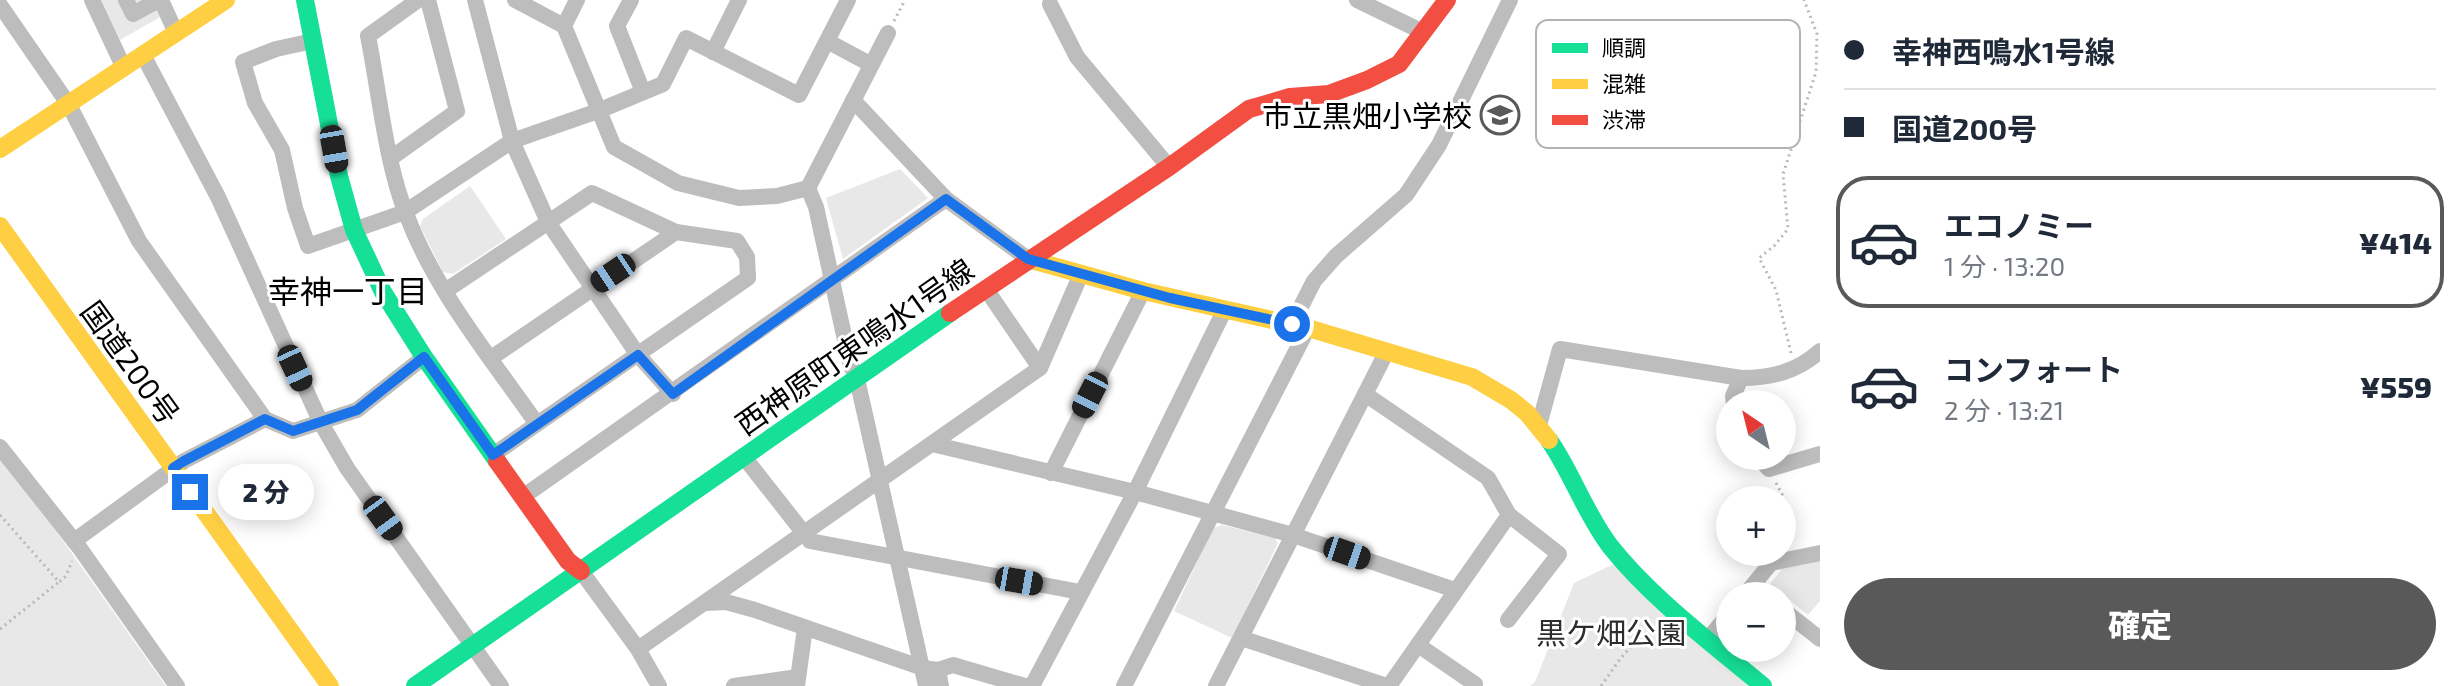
<!DOCTYPE html>
<html lang="ja">
<meta charset="utf-8">
<style>
:root{--surface:#fff;--page:#f2f2f3;--text:#1f2937;--muted:#747a83;--line:#e0e1e3;--accent:#595959}
body{margin:0;font-family:"Exo 2","Noto Sans JP",sans-serif;background:var(--page);color:var(--text);height:100vh;display:flex;flex-direction:column;font-size:30px;white-space:nowrap}
*{box-sizing:border-box;margin:0}
p{font-size:26px;color:var(--muted)}
.icon{flex:none;width:44px;height:44px;fill:none;stroke:currentColor;stroke-width:2;stroke-linecap:round;stroke-linejoin:round}
.map{position:relative;flex:1;overflow:hidden}
.panel{display:flex;flex-direction:column;background:var(--surface);width:640px}
.panel>*{flex:none}
.banner{display:grid;align-content:center;height:176px;padding:0 24px;background:var(--surface)}
.needle{width:52px;rotate:325deg}
.buttons{position:absolute;left:1716px;top:390px;display:grid;gap:16px}
.buttons a{display:grid;place-items:center;width:80px;height:80px;border-radius:50%;background:var(--surface);box-shadow:0 4px 20px #0003;font-size:40px}
.end{position:absolute;width:36px;height:36px;margin:-18px;border:10px solid #1a73e8;background:#fff;box-shadow:0 0 0 4px #fff}
.from{border-radius:50%}
.bubble{position:absolute;height:56px;border-radius:28px;background:var(--surface);box-shadow:0 4px 20px #0003;font-size:26px;font-weight:800;line-height:56px;text-align:center}
.car{position:absolute;width:24px;height:48px;margin:-24px -12px;border-radius:10px;box-shadow:0 0 6px 2px #0007;background:linear-gradient(#222 24%,#8ab4d8 0 40%,#222 0 76%,#8ab4d8 0 86%,#222 0)}
.banner b{display:flex;align-items:center;gap:28px;height:76px;font-size:30px}
.banner b+b{border-top:2px solid var(--line)}
.banner i{width:20px;height:20px;background:var(--text)}
ul{padding:0;list-style:none}
li{display:flex;align-items:center;gap:24px;height:132px;margin:0 16px 12px;padding:0 8px;border:4px solid transparent;border-radius:32px}
li div{flex:1}
li b{display:block;font-size:30px}
li em{font-style:normal;font-weight:800}
li.current{border-color:var(--accent)}
li>.icon{width:72px;height:72px;stroke-width:1.5}
.cta{display:flex;gap:16px;margin-top:auto;padding:16px 24px}
.cta a{flex:1;height:92px;border-radius:48px;background:var(--accent);color:#fff;font-size:32px;font-weight:800;line-height:92px;text-align:center}
main{display:flex;flex:1;min-height:0}
.map>svg:first-child{display:block}
.green{fill:#e8e8e8}
.lines{fill:none;stroke-linecap:round;stroke-linejoin:round}
.path{stroke:#b8b8b8;stroke-width:3;stroke-dasharray:2 4;stroke-linecap:butt}
.street{stroke:#bdbdbd;stroke-width:16}
.fast{stroke:#16e098;stroke-width:18}
.slow{stroke:#ffcf43;stroke-width:18}
.jam{stroke:#f24e42;stroke-width:18}
.route{stroke:#1a73e8;stroke-width:10}
.labels{text-anchor:middle;dominant-baseline:central;stroke-width:6;stroke-linejoin:round;paint-order:stroke}
.poi-label{font-size:30px;fill:#000;stroke:#fff;text-anchor:end}
.street-label{font-size:30px;fill:#000;stroke:#fff}
.park-label{font-size:30px;fill:#2d2d2d;stroke:#fff}
.neighbourhood-label{font-size:32px;fill:#000;stroke:#fff}
.key{fill:#fff;stroke:#b2b2b2;stroke-width:2}
.key-label{font-size:22px;fill:#000}
</style>
<main>
<div class="map">
<svg width="1820" height="686" viewBox="0 0 1820 686">
<rect width="100%" height="100%" fill="#fff"/>
<g class="green">
<polygon points="100,0 151,0 160,17 120,40"/>
<polygon points="900,169 928,198 843,259 826,198"/>
<polygon points="470,186 506,239 453,274 443,272 420,226 423,219"/>
<polygon points="0,459 56,531 166,686 0,686"/>
<polygon points="1222,525 1275,538 1278,543 1232,638 1174,611 1213,528"/>
<polygon points="1820,561 1820,601 1808,615 1770,584 1782,569"/>
<polygon points="1616,563 1748,686 1530,686 1535,682 1574,583"/>
</g>
<g class="lines">
<g class="path">
<polyline points="894,21 905,0"/>
<polyline points="1791,353 1776,290 1759,258 1774,246 1788,229 1783,174 1816,72 1817,34 1804,0"/>
<polyline points="1776,483 1782,494 1781,500"/>
<polyline points="0,515 59,582 66,576 72,561"/>
<polyline points="0,629 59,582"/>
<path d="M1601,686C1620,660 1634,632 1668,629"/>
</g>
<g class="street">
<polyline points="92,0 124,68"/>
<polyline points="126,0 133,14 159,0"/>
<polyline points="161,0 176,33"/>
<path d="M418,0L368,36C379,91 386,165 407,216C436,292 491,358 537,424L493,455"/>
<polyline points="475,0 512,141 548,222 638,355 673,394"/>
<polyline points="515,0 564,26 614,147 678,183 739,198 777,196 808,188 888,33"/>
<polyline points="631,0 617,26 643,92"/>
<polyline points="1357,0 1423,32"/>
<polyline points="1050,4 1077,57 1169,167"/>
<polyline points="0,5 69,105 139,241 265,419 293,431 357,410 424,357"/>
<polyline points="564,26 577,0"/>
<polyline points="313,41 276,49 243,62 255,103 282,150 295,208 308,246 405,212 512,141 598,111 663,84 686,38 799,95 848,0"/>
<polyline points="827,41 870,64"/>
<polyline points="713,52 739,0"/>
<polyline points="143,55 218,197 321,423 347,468 501,686"/>
<polyline points="853,100 946,199 1028,259"/>
<polyline points="391,158 457,111 428,0"/>
<polyline points="808,188 816,207 850,363 857,379 926,686"/>
<polyline points="986,289 1040,368"/>
<polyline points="445,291 592,193 676,232"/>
<polyline points="1292,324 1314,281 1336,256 1406,195 1439,145 1510,0"/>
<polyline points="491,358 676,232 737,241 747,257 748,278 537,424"/>
<polyline points="1365,394 1488,478 1509,515 1389,686"/>
<polyline points="1734,404 1733,396 1741,378"/>
<path d="M1539,425L1560,349L1741,378C1771,378 1797,372 1820,351"/>
<polyline points="932,444 1135,492 1293,535 1455,590"/>
<polyline points="0,447 79,547 177,686"/>
<polyline points="1757,456 1769,469 1820,454"/>
<polyline points="744,457 810,541 1080,592"/>
<polyline points="1051,473 1143,291"/>
<polyline points="524,496 946,199"/>
<polyline points="74,541 184,461 265,419"/>
<polyline points="581,571 638,649 659,686"/>
<polyline points="1753,586 1766,596"/>
<polyline points="1744,596 1771,563 1820,553"/>
<polyline points="705,603 726,602 755,610 923,668 938,670 953,665 1025,686"/>
<polyline points="1782,609 1820,639"/>
<polyline points="1508,620 1559,554 1509,515"/>
<polyline points="1241,638 1387,686"/>
<polyline points="1708,639 1730,613"/>
<polyline points="1418,645 1475,684 1473,686"/>
<polyline points="638,649 1040,368 1081,274"/>
<polyline points="938,670 941,686"/>
<polyline points="734,686 798,677"/>
<polyline points="797,686 805,628"/>
<polyline points="1032,686 1135,492 1224,311"/>
<polyline points="1124,686 1308,328"/>
<polyline points="1216,686 1386,353"/>
</g>
<g class="fast">
<polyline points="305,0 339,176 354,230 383,292 424,357 497,461"/>
<path d="M1549,440C1572,473 1585,513 1610,546C1651,598 1712,643 1763,686"/>
<polyline points="415,686 950,313"/>
</g>
<g class="slow">
<polyline points="0,149 226,0"/>
<polyline points="0,226 330,686"/>
<polyline points="1028,259 1143,291 1308,328 1472,377 1511,400 1527,413 1549,440"/>
</g>
<g class="jam">
<polyline points="950,313 1169,167 1249,109 1290,97 1329,94 1367,80 1399,64 1447,0"/>
<polyline points="497,461 568,561 581,571"/>
</g>
</g>
<g class="lines">
<polyline class="route" points="190,492 173,468 184,461 265,419 293,431 357,410 424,357 493,455 638,355 673,394 946,199 1028,259 1170,298 1292,324"/>
</g>
<defs>
<symbol id="school-ring" viewBox="-11 -11 22 22"><circle r="9.5" fill="#fff" stroke="#595959" stroke-width="1.5"/><path d="M0-5L7-2L0 1L-7-2ZM-4 1L0 2.5L4 1V4Q0 6-4 4Z" fill="#595959"/></symbol>
</defs>
<g fill-rule="evenodd">
<use href="#school-ring" x="1478" y="93" width="44" height="44"/>
</g>
<g class="labels">
<g class="poi-label">
<text x="1472" y="115">市立黒畑小学校</text>
</g>
<g class="street-label">
<text transform="translate(854 346) rotate(-35)">西神原町東鳴水1号線</text>
<text transform="translate(131 362) rotate(54)">国道200号</text>
</g>
<g class="park-label">
<text x="1611" y="632">黒ケ畑公園</text>
</g>
<g class="neighbourhood-label">
<text x="348" y="290">幸神一丁目</text>
</g>
</g>
<rect x="1536" y="20" width="264" height="128" rx="12" class="key"/>
<rect x="1552" y="43" width="36" height="10" fill="#16e098"/>
<rect x="1552" y="79" width="36" height="10" fill="#ffcf43"/>
<rect x="1552" y="115" width="36" height="10" fill="#f24e42"/>
<g class="key-label">
<text x="1602" y="56">順調</text>
<text x="1602" y="92">混雑</text>
<text x="1602" y="128">渋滞</text>
</g>
</svg>
<div class="buttons">
<a><svg class="needle" viewBox="-14 -14 28 28"><path d="M0-13l5 13h-10z" fill="#e53935"/><path d="M0 13l5-13h-10z" fill="#747a83"/></svg></a>
<a>+</a>
<a>−</a>
</div>
<i class="end from" style="left:1292px;top:324px"></i>
<i class="end" style="left:190px;top:492px"></i>
<div class="bubble" style="left:218px;top:464px;width:96px">2 分</div>
<i class="car" style="left:334px;top:149px;rotate:170deg"></i>
<i class="car" style="left:613px;top:273px;rotate:236deg"></i>
<i class="car" style="left:295px;top:368px;rotate:155deg"></i>
<i class="car" style="left:1090px;top:395px;rotate:207deg"></i>
<i class="car" style="left:383px;top:518px;rotate:144deg"></i>
<i class="car" style="left:1347px;top:553px;rotate:109deg"></i>
<i class="car" style="left:1019px;top:581px;rotate:100deg"></i>
</div>
<section class="panel">
<div class="banner">
<b><i class="from"></i>幸神西鳴水1号線</b>
<b><i></i>国道200号</b>
</div>
<ul>
<li class="current"><svg class="icon" aria-label="car" viewBox="0 0 24 24"><path d="M5 17H2v-5l4-1 3-4h7l3 4 3 1v5h-3M9 17h6M6 11h13"/><circle cx="7" cy="17" r="2"/><circle cx="17" cy="17" r="2"/></svg><div><b>エコノミー</b><p>1 分 · 13:20</p></div><em>¥414</em></li>
<li><svg class="icon" aria-label="car" viewBox="0 0 24 24"><path d="M5 17H2v-5l4-1 3-4h7l3 4 3 1v5h-3M9 17h6M6 11h13"/><circle cx="7" cy="17" r="2"/><circle cx="17" cy="17" r="2"/></svg><div><b>コンフォート</b><p>2 分 · 13:21</p></div><em>¥559</em></li>
</ul>
<div class="cta"><a>確定</a></div>
</section>
</main>
